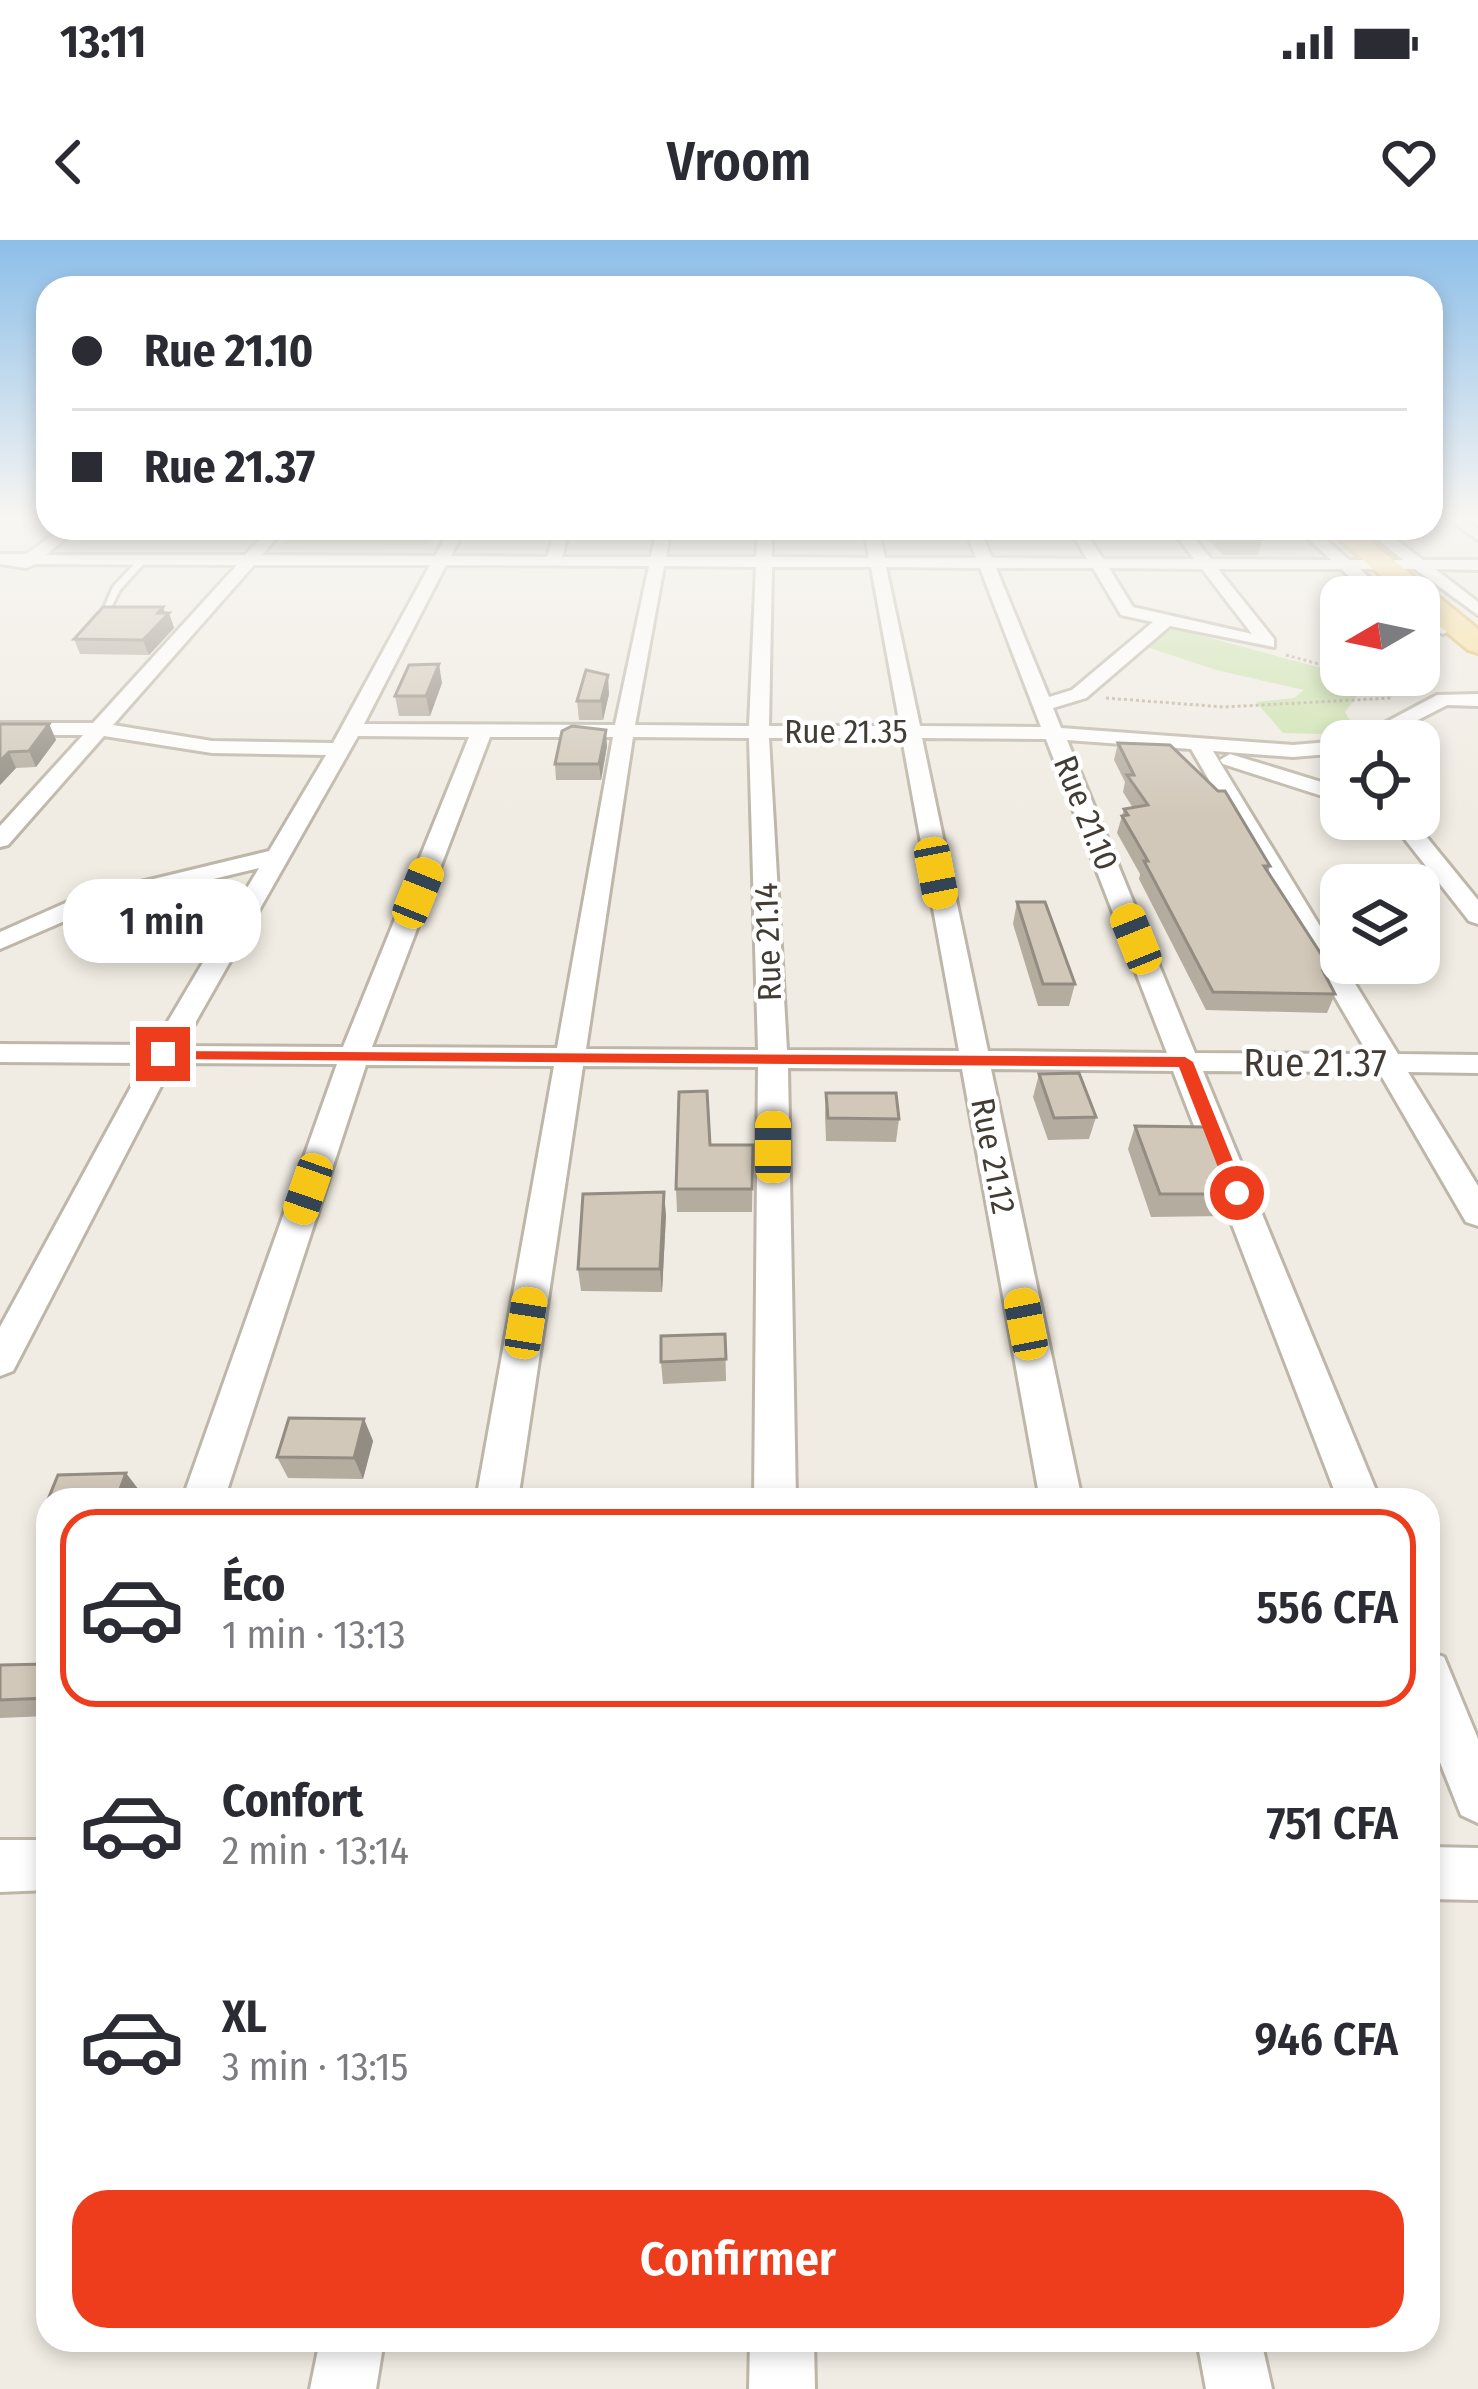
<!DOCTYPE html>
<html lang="fr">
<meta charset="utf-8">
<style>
:root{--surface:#fff;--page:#f2f2f3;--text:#2b2b33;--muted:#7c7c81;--line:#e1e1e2;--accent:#ed3d1d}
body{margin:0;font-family:"Fira Sans Condensed",sans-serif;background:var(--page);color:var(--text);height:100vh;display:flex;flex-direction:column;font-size:45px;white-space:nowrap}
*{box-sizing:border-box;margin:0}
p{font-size:39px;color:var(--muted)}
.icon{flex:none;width:66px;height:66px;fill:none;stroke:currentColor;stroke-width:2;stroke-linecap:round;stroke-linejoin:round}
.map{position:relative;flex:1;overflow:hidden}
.sheet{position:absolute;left:36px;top:1248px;width:1404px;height:864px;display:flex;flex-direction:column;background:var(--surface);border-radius:36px;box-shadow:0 6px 18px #0003}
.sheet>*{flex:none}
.top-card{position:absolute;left:36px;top:36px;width:1407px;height:264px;border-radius:36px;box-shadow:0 6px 18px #0003;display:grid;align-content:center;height:264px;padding:0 36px;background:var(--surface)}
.needle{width:78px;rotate:261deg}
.fabs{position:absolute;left:1320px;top:336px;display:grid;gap:24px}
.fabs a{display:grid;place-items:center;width:120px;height:120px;border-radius:24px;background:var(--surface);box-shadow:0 6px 18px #0003;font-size:60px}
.end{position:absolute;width:54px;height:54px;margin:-27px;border:15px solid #ed3d1d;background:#fff;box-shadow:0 0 0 6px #fff}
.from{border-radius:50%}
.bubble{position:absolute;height:84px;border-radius:36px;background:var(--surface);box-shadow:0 6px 18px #0003;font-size:39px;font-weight:600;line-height:84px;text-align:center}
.car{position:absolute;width:36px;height:72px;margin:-36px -18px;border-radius:15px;box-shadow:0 0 9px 3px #0007;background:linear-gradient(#f5c518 24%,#345 0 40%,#f5c518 0 76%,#345 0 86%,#f5c518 0)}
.top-card b{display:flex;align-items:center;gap:42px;height:114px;font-size:45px}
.top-card b+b{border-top:3px solid var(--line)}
.top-card i{width:30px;height:30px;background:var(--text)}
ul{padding:21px 0 0;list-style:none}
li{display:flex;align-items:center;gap:36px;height:198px;margin:0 24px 18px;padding:0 12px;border:6px solid transparent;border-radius:36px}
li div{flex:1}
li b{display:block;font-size:45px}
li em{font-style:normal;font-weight:600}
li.selected{border-color:var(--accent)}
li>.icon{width:108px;height:108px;stroke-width:1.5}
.action{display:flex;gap:24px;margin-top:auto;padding:24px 36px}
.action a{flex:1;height:138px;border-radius:36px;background:var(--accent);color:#fff;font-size:48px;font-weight:600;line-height:138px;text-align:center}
.status{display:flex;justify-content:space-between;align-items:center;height:84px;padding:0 60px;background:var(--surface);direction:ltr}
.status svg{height:33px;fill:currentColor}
header{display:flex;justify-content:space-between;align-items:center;height:156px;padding:0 36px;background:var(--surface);font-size:54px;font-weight:600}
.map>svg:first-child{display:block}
.green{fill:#cbe3ad}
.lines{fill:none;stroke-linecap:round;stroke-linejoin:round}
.service-casing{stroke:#beb7a9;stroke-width:6}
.minor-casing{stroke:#beb7a9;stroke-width:6}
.primary-casing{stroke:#dcb966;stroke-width:6}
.path{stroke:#bcb099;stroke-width:3;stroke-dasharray:3 3;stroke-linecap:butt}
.service{fill:#fff;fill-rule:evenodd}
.minor{fill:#fff;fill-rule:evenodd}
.primary{fill:#f8dc94;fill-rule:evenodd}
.wall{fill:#b4ac9f}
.shaded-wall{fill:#928c82}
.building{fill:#d1c8b9;stroke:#928c82;stroke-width:3}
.route{fill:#ed3d1d}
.labels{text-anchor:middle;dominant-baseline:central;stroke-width:9;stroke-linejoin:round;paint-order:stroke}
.far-street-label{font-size:33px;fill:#423c34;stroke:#fff}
.street-label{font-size:39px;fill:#423c34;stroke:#fff}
</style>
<div class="status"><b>13:11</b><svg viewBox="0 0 49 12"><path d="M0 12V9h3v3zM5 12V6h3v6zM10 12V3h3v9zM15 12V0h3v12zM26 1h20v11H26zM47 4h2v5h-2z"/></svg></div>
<header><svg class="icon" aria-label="back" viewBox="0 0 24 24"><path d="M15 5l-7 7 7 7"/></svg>Vroom<svg class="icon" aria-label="heart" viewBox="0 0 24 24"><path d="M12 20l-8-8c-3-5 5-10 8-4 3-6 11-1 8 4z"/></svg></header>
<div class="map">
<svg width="1478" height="2149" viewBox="0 0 1478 2149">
<rect width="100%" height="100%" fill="#f0ece3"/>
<g class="green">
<polygon points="293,288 438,288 427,305 281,304"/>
<polygon points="1173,388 1325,429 1361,451 1345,472 1359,495 1283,493 1256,462 1294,458 1304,450 1216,430 1144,406"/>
</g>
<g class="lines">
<defs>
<polygon id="service" points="140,318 147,320 120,350 107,375 101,375 113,347"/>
<g id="minor">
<polygon points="1446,277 1462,277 1478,289 1478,300"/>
<path d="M62,288H78L46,315H245L270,288H285L262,315L435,316L451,288H465L451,316L547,317L556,288H570L562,317H651L657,288H671L666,317H756L758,288H772V317L869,318L864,288H878L885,318H976L965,288H979L992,318L1087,319L1069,288H1083L1103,319H1194L1171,288H1186L1211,319L1331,320L1297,288H1313L1349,320H1403L1364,288H1380L1423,320H1478V330L1435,329L1478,362V375L1415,329H1360L1390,357H1372L1341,329H1218L1274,399V407L1170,386L1086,458L1053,468L1061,488L1293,505L1341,501H1342L1341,513L1293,517L1213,511L1398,814L1478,815V833L1408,832L1478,946V986L1466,982L1379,832L1203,831L1380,1260H1338L1173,831L991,829L1082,1260H1040L962,829L788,828L796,1260H754L758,827L583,826L518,1260H476L554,826L366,825L224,1260H182L337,824L173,823L13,1131L0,1136V1087L144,823L0,822V804L154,805L259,628L97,667L0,709V692L79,657L269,611L326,515L212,513L104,496L8,605L0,607V586L83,495H0V483H93L237,325L35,324L26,328L0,324V314H27ZM254,325H430L333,503L212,501L113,485ZM446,325L649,326L615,485L364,484ZM664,326L756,327L749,486L635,485ZM772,327H871L900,486H769ZM886,327L980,328L1041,487L920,486ZM996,328H1093L1121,375L1153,382L1072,450L1049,457ZM1109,328L1202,329L1252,394L1133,367ZM358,496L469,497L343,807L182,806ZM490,497H613L557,808L372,807ZM633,497L749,498L758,810L586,809ZM769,498H902L959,811L787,810ZM922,498L1046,499L1167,813L988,811ZM1067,500L1191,509L1368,814L1195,813Z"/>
<polygon points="1419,372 1449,385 1452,389 1443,394 1419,384"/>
<polygon points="1478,454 1478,466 1447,465 1377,501 1351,501 1437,455"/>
<polygon points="1230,514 1341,548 1341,562 1223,524 1220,520"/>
<polygon points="1389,579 1412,579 1478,660 1478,684 1469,681"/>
<polygon points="1428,1411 1444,1417 1478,1499 1478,1583 1461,1575 1428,1492"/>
<polygon points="0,1600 48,1600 48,1650 0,1652"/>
<polygon points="1428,1607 1478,1608 1478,1660 1428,1659"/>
<polygon points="320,2100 384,2100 376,2149 310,2149"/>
<polygon points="750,2100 814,2100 815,2149 749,2149"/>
<polygon points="1197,2100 1261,2100 1272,2149 1206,2149"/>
</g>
<polygon id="primary" points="1327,288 1354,288 1478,389 1478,413 1468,410 1419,369 1419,357 1405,357"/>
</defs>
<use href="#service" class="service-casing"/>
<use href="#minor" class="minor-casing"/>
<use href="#primary" class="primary-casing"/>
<g class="path">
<polyline points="1286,415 1341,430"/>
<polyline points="1360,435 1412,450"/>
<polyline points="1106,458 1224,467 1392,458"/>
</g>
<use href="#service" class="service"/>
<use href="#minor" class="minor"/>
<use href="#primary" class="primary"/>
</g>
<g class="wall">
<polygon points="1197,288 1254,288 1263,298 1258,315 1223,315"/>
<polygon points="163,367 165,373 169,373 174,388 149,415 80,414 74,399"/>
<polygon points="442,443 430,476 399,476 395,456"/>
<polygon points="609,454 603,480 579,480 577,461"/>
<polygon points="0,484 49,484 56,500 36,527 16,528 0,545"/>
<polygon points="1118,503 1270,626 1268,632 1332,731 1328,739 1335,754 1327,773 1206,770 1139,639 1140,634 1117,593 1124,569 1133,568 1123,552 1125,542 1114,520"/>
<polygon points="607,506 601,540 556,540 555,524"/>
<polygon points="1017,662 1075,744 1069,766 1038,766 1013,684"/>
<polygon points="1039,834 1096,877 1089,899 1048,900 1033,857"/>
<polygon points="826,853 899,879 896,902 826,901 825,875"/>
<polygon points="1135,886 1234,954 1224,976 1151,977 1128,909"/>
<polygon points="710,905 753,905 752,972 677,972 676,949"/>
<polygon points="666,975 662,1052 581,1051 578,1029"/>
<polygon points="725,1094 726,1141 663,1144 661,1122"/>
<polygon points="364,1179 373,1201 363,1239 288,1238 277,1217"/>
<polygon points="48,1424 48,1476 0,1478 0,1425"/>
</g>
<g class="shaded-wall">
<polygon points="163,367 166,376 169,373 174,388 149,415 143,400 158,373"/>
<polygon points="439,424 442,443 430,476 426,456"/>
<polygon points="608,435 609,454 603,480 601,461"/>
<polygon points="49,484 56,500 36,527 29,511"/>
<polygon points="606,490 607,506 601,540 599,524"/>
<polygon points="9,512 16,528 0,545 0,521"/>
<polygon points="664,952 666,975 662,1052 660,1029"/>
<polygon points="364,1179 373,1201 363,1239 354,1218"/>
<polygon points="126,1233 142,1254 139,1260 116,1260"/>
</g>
<g class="building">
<polygon points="1217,288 1254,288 1263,298 1228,298"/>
<polygon points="103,367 163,367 158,373 169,373 143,400 74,399"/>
<polygon points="439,424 426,456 395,456 409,425"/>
<polygon points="586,430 608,435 601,461 577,461"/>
<polygon points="0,484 49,484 29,511 9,512 0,521"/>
<polygon points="572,486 606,490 599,524 555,524 562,491"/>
<polygon points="1118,503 1170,505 1218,551 1225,551 1270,626 1264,626 1332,731 1323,731 1335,754 1213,752 1144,621 1148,621 1122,576 1128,575 1124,569 1148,565 1127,535 1134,535"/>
<polygon points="1017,662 1045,662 1075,744 1043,744"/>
<polygon points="1079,833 1096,877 1054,878 1039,834"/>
<polygon points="707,851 710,905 753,905 752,949 676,949 679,852"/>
<polygon points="826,853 896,853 899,879 828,878"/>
<polygon points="1135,886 1207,887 1234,954 1160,954"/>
<polygon points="664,952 660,1029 578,1029 583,954"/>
<polygon points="725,1094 726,1119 661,1122 661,1096"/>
<polygon points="289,1178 364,1179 354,1218 277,1217"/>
<polygon points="126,1233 116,1260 48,1260 48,1279 40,1279 58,1235"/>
<polygon points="48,1424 48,1458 0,1460 0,1425"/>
</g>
<linearGradient id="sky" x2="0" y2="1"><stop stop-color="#8cbee9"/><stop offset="0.48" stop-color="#f8f6f2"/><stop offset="1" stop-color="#f8f6f2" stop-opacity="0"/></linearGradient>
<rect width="1478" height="578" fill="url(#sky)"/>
<polygon class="route" points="158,811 1185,817 1193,822 1246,953 1237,959 1228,953 1179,827 163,819 155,814"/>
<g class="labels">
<g class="far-street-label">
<text x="846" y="492">Rue 21.35</text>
<text transform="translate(1086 573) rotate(68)">Rue 21.10</text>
<text transform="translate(768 702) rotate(-92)">Rue 21.14</text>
<text transform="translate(993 916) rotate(79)">Rue 21.12</text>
</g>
<g class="street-label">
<text x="1315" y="823">Rue 21.37</text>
</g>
</g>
</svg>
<div class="fabs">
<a><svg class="needle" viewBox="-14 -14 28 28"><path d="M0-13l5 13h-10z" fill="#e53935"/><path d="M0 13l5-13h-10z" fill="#7c7c81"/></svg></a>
<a><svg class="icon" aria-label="locate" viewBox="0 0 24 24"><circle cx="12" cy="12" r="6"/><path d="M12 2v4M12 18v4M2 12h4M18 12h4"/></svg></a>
<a><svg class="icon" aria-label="layers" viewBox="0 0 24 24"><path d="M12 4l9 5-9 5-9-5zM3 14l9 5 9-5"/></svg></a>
</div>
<i class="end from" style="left:1237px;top:953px"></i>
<i class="end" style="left:163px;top:814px"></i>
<div class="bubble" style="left:63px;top:639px;width:198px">1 min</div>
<i class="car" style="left:936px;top:633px;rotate:169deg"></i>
<i class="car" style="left:418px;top:653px;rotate:22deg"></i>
<i class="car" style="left:1136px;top:699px;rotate:338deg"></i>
<i class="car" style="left:773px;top:907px;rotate:0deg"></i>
<i class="car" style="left:308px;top:949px;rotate:199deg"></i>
<i class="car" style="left:526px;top:1083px;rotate:9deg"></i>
<i class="car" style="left:1026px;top:1084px;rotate:349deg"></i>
<div class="top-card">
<b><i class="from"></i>Rue 21.10</b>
<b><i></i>Rue 21.37</b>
</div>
<section class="sheet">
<ul>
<li class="selected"><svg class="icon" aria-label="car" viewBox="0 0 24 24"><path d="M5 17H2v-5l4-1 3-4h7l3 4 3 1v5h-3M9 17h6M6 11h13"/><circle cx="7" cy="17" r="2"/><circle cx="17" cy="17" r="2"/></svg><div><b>Éco</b><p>1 min · 13:13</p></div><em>556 CFA</em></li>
<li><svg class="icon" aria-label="car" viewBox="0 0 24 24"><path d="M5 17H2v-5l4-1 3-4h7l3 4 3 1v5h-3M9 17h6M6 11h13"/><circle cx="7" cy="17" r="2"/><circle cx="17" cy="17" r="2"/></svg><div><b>Confort</b><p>2 min · 13:14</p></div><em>751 CFA</em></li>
<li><svg class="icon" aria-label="car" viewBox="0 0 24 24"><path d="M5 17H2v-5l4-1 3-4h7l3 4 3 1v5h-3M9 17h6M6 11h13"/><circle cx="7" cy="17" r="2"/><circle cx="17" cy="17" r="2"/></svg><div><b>XL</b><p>3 min · 13:15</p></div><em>946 CFA</em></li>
</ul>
<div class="action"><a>Confirmer</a></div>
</section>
</div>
